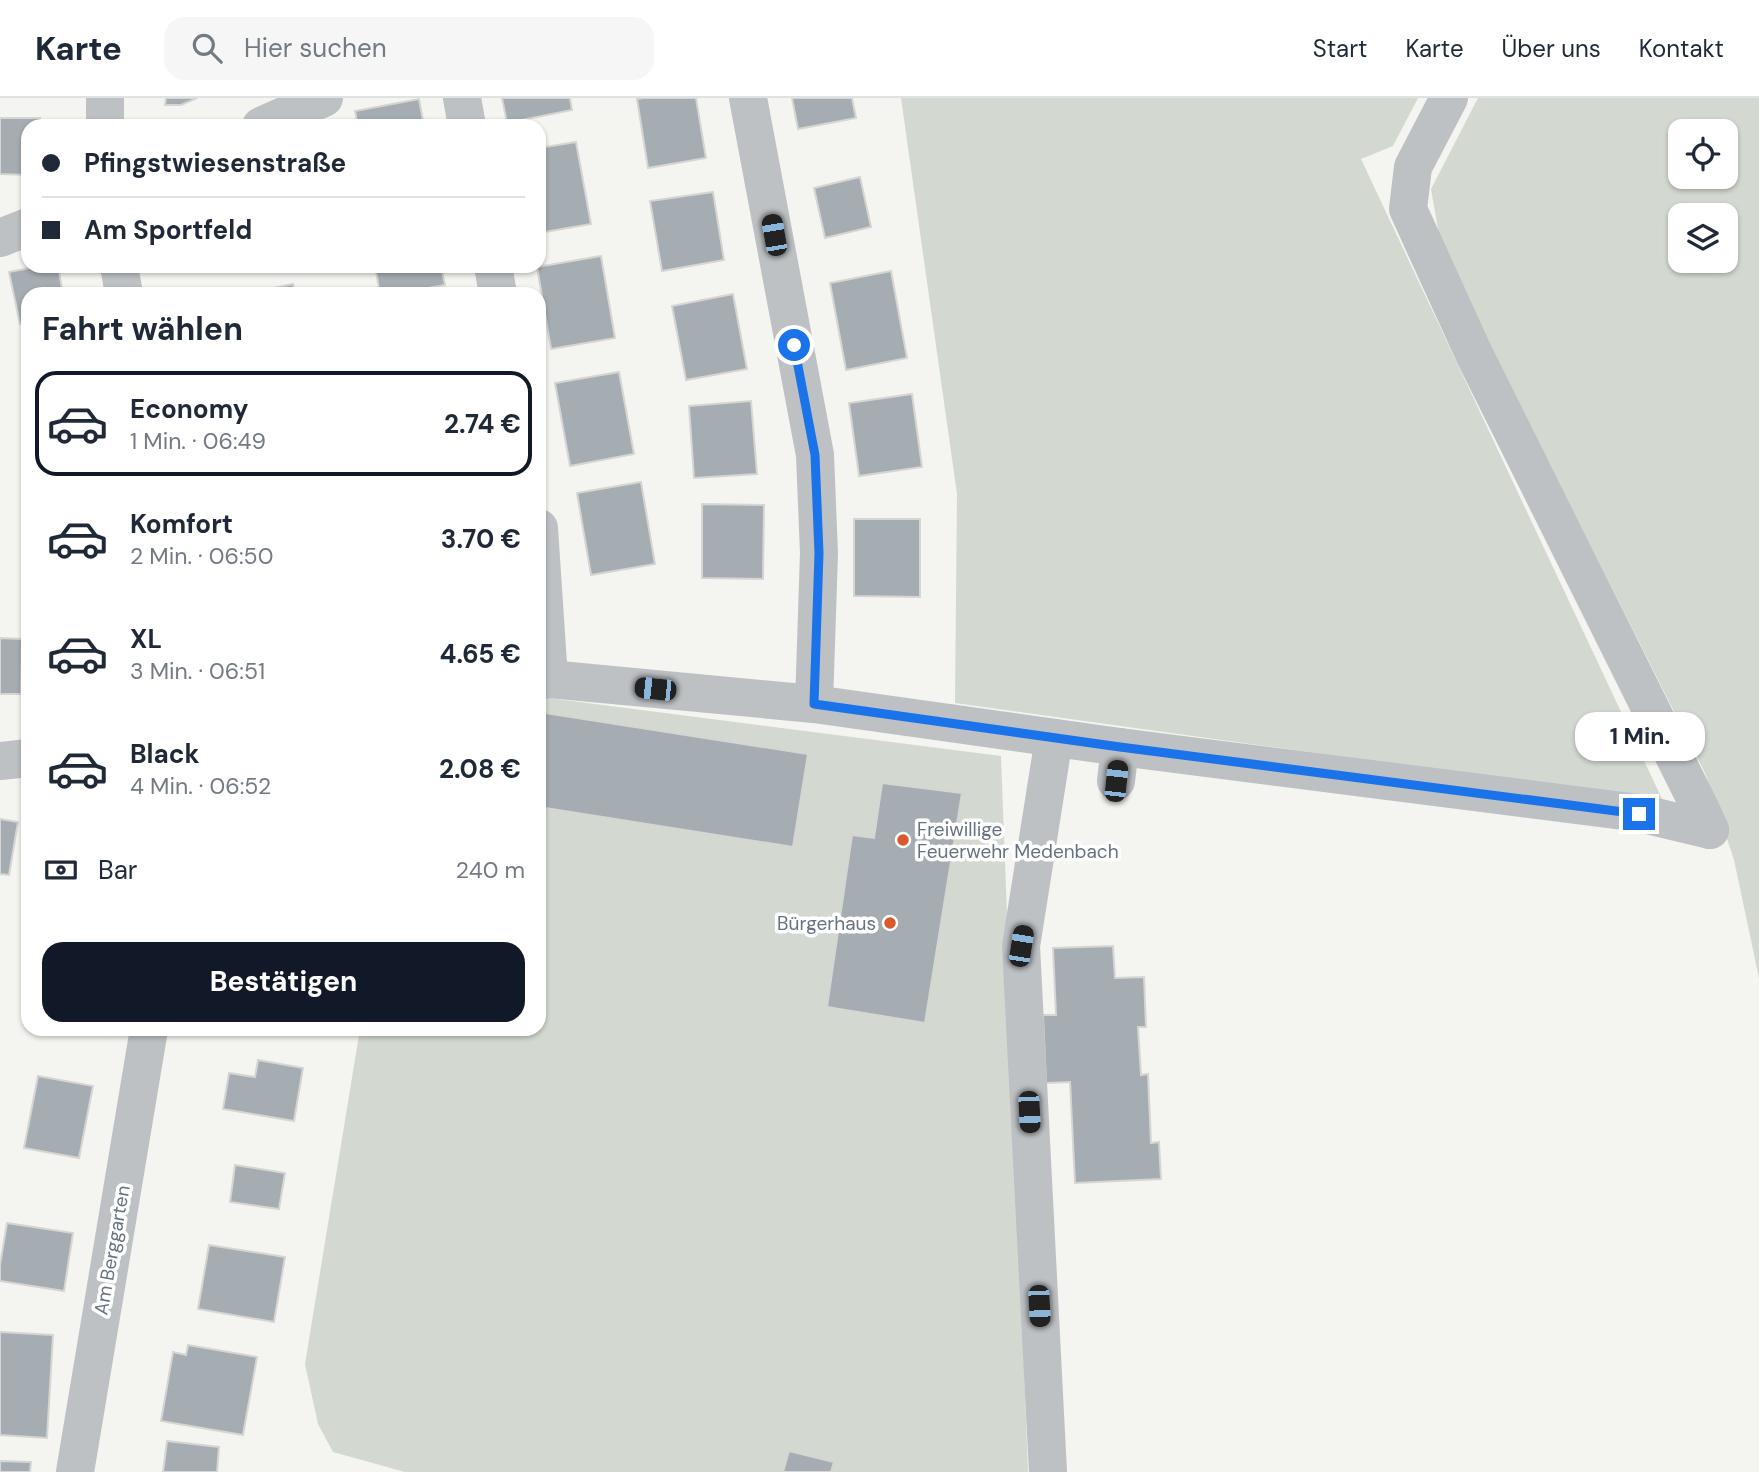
<!DOCTYPE html>
<html lang="de">
<meta charset="utf-8">
<style>
:root{--surface:#fff;--page:#f6f6f7;--text:#1f2937;--muted:#747a83;--line:#e0e1e3;--accent:#111827}
body{margin:0;font-family:"DM Sans",sans-serif;background:var(--page);color:var(--text);height:100vh;display:flex;flex-direction:column;font-size:26px;white-space:nowrap}
*{box-sizing:border-box;margin:0}
p{font-size:23px;color:var(--muted)}
.icon{flex:none;width:38px;height:38px;fill:none;stroke:currentColor;stroke-width:2;stroke-linecap:round;stroke-linejoin:round}
.map{position:relative;flex:1;overflow:hidden}
.panel{position:absolute;left:21px;top:189px;width:525px;height:749px;display:flex;flex-direction:column;background:var(--surface);border-radius:21px;box-shadow:0 2px 5px #0004}
.panel>*{flex:none}
.top-card{position:absolute;left:21px;top:21px;width:525px;height:154px;border-radius:21px;box-shadow:0 2px 5px #0004;display:grid;align-content:center;height:154px;padding:0 21px;background:var(--surface)}
.tools{position:absolute;left:1668px;top:21px;display:grid;gap:14px}
.tools a{display:grid;place-items:center;width:70px;height:70px;border-radius:14px;background:var(--surface);box-shadow:0 2px 5px #0004;font-size:35px}
.end{position:absolute;width:32px;height:32px;margin:-16px;border:9px solid #1a73e8;background:#fff;box-shadow:0 0 0 4px #fff}
.from{border-radius:50%}
.bubble{position:absolute;height:49px;border-radius:21px;background:var(--surface);box-shadow:0 2px 5px #0004;font-size:23px;font-weight:700;line-height:49px;text-align:center}
.car{position:absolute;width:21px;height:42px;margin:-21px -10px;border-radius:9px;box-shadow:0 0 5px 2px #0007;background:linear-gradient(#222 24%,#8ab4d8 0 40%,#222 0 76%,#8ab4d8 0 86%,#222 0)}
.top-card b{display:flex;align-items:center;gap:24px;height:66px;font-size:26px}
.top-card b+b{border-top:2px solid var(--line)}
.top-card i{width:18px;height:18px;background:var(--text)}
ul{padding:0;list-style:none}
li{display:flex;align-items:center;gap:21px;height:105px;margin:0 14px 10px;padding:0 7px;border:4px solid transparent;border-radius:21px}
li div{flex:1}
li b{display:block;font-size:26px}
li em{font-style:normal;font-weight:700}
li.active{border-color:var(--accent)}
li>.icon{width:63px;height:63px;stroke-width:1.5}
h2{padding:0 21px;font-size:32px;line-height:84px}
.pay{display:flex;align-items:center;gap:18px;height:77px;padding:0 21px;font-size:26px}
.pay p{margin-inline-start:auto}
.action{display:flex;gap:14px;margin-top:auto;padding:14px 21px}
.action a{flex:1;height:80px;border-radius:21px;background:var(--accent);color:#fff;font-size:28px;font-weight:700;line-height:80px;text-align:center}
header{display:flex;align-items:center;gap:42px;box-sizing:border-box;height:98px;padding:0 35px;background:var(--surface);border-bottom:2px solid var(--line)}
header strong{font-size:33px}
nav{display:flex;gap:38px;margin-inline-start:auto;font-size:24px}
.search{width:490px;height:63px;background:var(--page);display:flex;align-items:center;gap:18px;box-sizing:border-box;padding:0 24px;border-radius:21px;color:var(--muted);font-size:26px}
.map>svg:first-child{display:block}
.green{fill:#d3d9d0;fill-rule:evenodd}
.building{fill:#a6adb2;stroke:#d5d5d3;stroke-width:2}
.lines{fill:none;stroke-linecap:round;stroke-linejoin:round}
.minor{stroke:#bdc1c4;stroke-width:38}
.route{stroke:#1a73e8;stroke-width:9}
.poi-dot{fill:#d9582c;stroke:#fff;stroke-width:2.5}
.labels{text-anchor:middle;dominant-baseline:central;stroke-width:7;stroke-linejoin:round;paint-order:stroke}
.poi-label{font-size:19px;fill:#657380;stroke:#fff;text-anchor:start}
.street-label{font-size:19px;fill:#657380;stroke:#fff}
</style>
<header>
<strong>Karte</strong>
<div class="search"><svg class="icon" aria-label="search" viewBox="0 0 24 24"><circle cx="10" cy="10" r="6"/><path d="M15 15l6 6"/></svg>Hier suchen</div>
<nav><a>Start</a><a>Karte</a><a>Über uns</a><a>Kontakt</a></nav>
</header>
<div class="map">
<svg width="1759" height="1374" viewBox="0 0 1759 1374">
<rect width="100%" height="100%" fill="#f4f4f0"/>
<g class="green">
<polygon points="901,0 1418,0 1393,48 1361,61 1663,703 955,605 957,396"/>
<path d="M1478,0H1759V880L1734,762L1706,677L1442,153L1431,91ZM1680,33H1726V79H1680ZM1680,117H1726V163H1680Z"/>
<polygon points="548,600 1001,658 1028,1374 405,1374 333,1354 318,1326 305,1266 360,931 539,931 539,603"/>
</g>
<g class="building">
<polygon points="166,0 197,0 181,7 165,7"/>
<polygon points="502,0 570,0 572,12 507,25"/>
<polygon points="644,0 696,0 706,60 648,70 637,1"/>
<polygon points="792,0 852,0 856,20 798,31"/>
<polygon points="419,1 424,28 358,28 355,13"/>
<polygon points="0,20 40,20 40,28 28,28 28,77 0,76"/>
<polygon points="576,44 591,126 539,135 539,50"/>
<polygon points="860,79 871,129 825,140 814,90"/>
<polygon points="713,94 724,162 662,173 650,103"/>
<polygon points="601,158 615,240 551,251 537,169"/>
<polygon points="40,168 58,168 63,196 28,196 28,224 20,226 9,174"/>
<polygon points="375,168 441,168 445,187 395,196 380,196"/>
<polygon points="891,173 907,260 846,272 830,185"/>
<polygon points="293,186 295,196 244,196"/>
<polygon points="733,196 747,271 686,282 672,208"/>
<polygon points="619,274 634,356 570,368 555,285"/>
<polygon points="912,296 922,369 859,378 849,305"/>
<polygon points="751,303 757,376 694,380 689,308"/>
<polygon points="641,384 655,466 591,477 577,395"/>
<polygon points="702,406 764,407 763,481 702,480"/>
<polygon points="854,421 920,421 920,499 854,498"/>
<polygon points="0,540 22,541 21,596 0,596"/>
<polygon points="539,614 808,656 793,749 539,709"/>
<polygon points="882,685 962,695 925,925 827,909 852,737 874,740"/>
<polygon points="0,721 18,724 9,777 0,776"/>
<polygon points="1113,848 1115,880 1144,879 1146,929 1138,929 1141,977 1148,976 1151,1045 1159,1044 1161,1081 1075,1085 1070,984 1046,985 1043,917 1056,917 1053,850"/>
<polygon points="66,931 105,931 104,937"/>
<polygon points="258,962 303,970 294,1023 223,1011 229,975 255,979"/>
<polygon points="38,978 93,988 79,1060 24,1050"/>
<polygon points="235,1067 285,1075 279,1111 230,1104"/>
<polygon points="7,1125 73,1135 64,1193 0,1183 0,1167"/>
<polygon points="209,1147 285,1159 274,1224 198,1211"/>
<polygon points="0,1234 53,1237 47,1340 0,1337"/>
<polygon points="188,1247 257,1259 243,1337 161,1323 173,1254 186,1257"/>
<polygon points="167,1343 219,1349 217,1374 163,1374"/>
<polygon points="789,1353 834,1364 831,1374 783,1374"/>
<polygon points="0,1363 31,1364 30,1374 0,1374"/>
</g>
<g class="lines">
<g class="minor">
<polyline points="105,0 105,28"/>
<polyline points="462,0 467,28"/>
<polyline points="748,0 815,357 819,455 814,606"/>
<polyline points="1449,0 1413,69 1408,111 1474,256 1701,712 1710,732"/>
<polyline points="261,28 324,0"/>
<polyline points="0,140 28,129"/>
<polyline points="119,168 124,196"/>
<polyline points="493,168 498,196"/>
<polyline points="539,430 549,581"/>
<polyline points="539,583 549,581 814,606 1120,649 1639,715 1710,732"/>
<polyline points="0,663 28,660"/>
<polyline points="1116,683 1120,649"/>
<polyline points="75,1374 149,931"/>
<polyline points="1048,1374 1021,848 1054,640"/>
</g>
</g>
<g class="lines">
<polyline class="route" points="794,247 815,357 819,455 814,606 1120,649 1639,716"/>
</g>
<g class="poi-dot">
<circle cx="903" cy="742" r="7"/>
<circle cx="890" cy="825" r="7"/>
</g>
<g class="labels">
<g class="poi-label">
<text x="917" y="731">Freiwillige<tspan x="917" dy="22">Feuerwehr Medenbach</tspan></text>
<text x="876" y="825" text-anchor="end">Bürgerhaus</text>
</g>
<g class="street-label">
<text transform="translate(112 1152) rotate(-80)">Am Berggarten</text>
</g>
</g>
</svg>
<div class="tools">
<a><svg class="icon" aria-label="locate" viewBox="0 0 24 24"><circle cx="12" cy="12" r="6"/><path d="M12 2v4M12 18v4M2 12h4M18 12h4"/></svg></a>
<a><svg class="icon" aria-label="layers" viewBox="0 0 24 24"><path d="M12 4l9 5-9 5-9-5zM3 14l9 5 9-5"/></svg></a>
</div>
<i class="end from" style="left:794px;top:247px"></i>
<i class="end" style="left:1639px;top:716px"></i>
<div class="bubble" style="left:1575px;top:614px;width:130px">1 Min.</div>
<i class="car" style="left:774px;top:137px;rotate:350deg"></i>
<i class="car" style="left:655px;top:591px;rotate:276deg"></i>
<i class="car" style="left:1116px;top:683px;rotate:6deg"></i>
<i class="car" style="left:1021px;top:848px;rotate:9deg"></i>
<i class="car" style="left:1029px;top:1014px;rotate:177deg"></i>
<i class="car" style="left:1039px;top:1208px;rotate:177deg"></i>
<div class="top-card">
<b><i class="from"></i>Pfingstwiesenstraße</b>
<b><i></i>Am Sportfeld</b>
</div>
<section class="panel">
<h2>Fahrt wählen</h2>
<ul>
<li class="active"><svg class="icon" aria-label="car" viewBox="0 0 24 24"><path d="M5 17H2v-5l4-1 3-4h7l3 4 3 1v5h-3M9 17h6M6 11h13"/><circle cx="7" cy="17" r="2"/><circle cx="17" cy="17" r="2"/></svg><div><b>Economy</b><p>1 Min. · 06:49</p></div><em>2.74 €</em></li>
<li><svg class="icon" aria-label="car" viewBox="0 0 24 24"><path d="M5 17H2v-5l4-1 3-4h7l3 4 3 1v5h-3M9 17h6M6 11h13"/><circle cx="7" cy="17" r="2"/><circle cx="17" cy="17" r="2"/></svg><div><b>Komfort</b><p>2 Min. · 06:50</p></div><em>3.70 €</em></li>
<li><svg class="icon" aria-label="car" viewBox="0 0 24 24"><path d="M5 17H2v-5l4-1 3-4h7l3 4 3 1v5h-3M9 17h6M6 11h13"/><circle cx="7" cy="17" r="2"/><circle cx="17" cy="17" r="2"/></svg><div><b>XL</b><p>3 Min. · 06:51</p></div><em>4.65 €</em></li>
<li><svg class="icon" aria-label="car" viewBox="0 0 24 24"><path d="M5 17H2v-5l4-1 3-4h7l3 4 3 1v5h-3M9 17h6M6 11h13"/><circle cx="7" cy="17" r="2"/><circle cx="17" cy="17" r="2"/></svg><div><b>Black</b><p>4 Min. · 06:52</p></div><em>2.08 €</em></li>
</ul>
<div class="pay"><svg class="icon" aria-label="cash" viewBox="0 0 24 24"><path d="M3 7h18v10H3z"/><circle cx="12" cy="12" r="2"/></svg>Bar<p>240 m</p></div>
<div class="action"><a>Bestätigen</a></div>
</section>
</div>
